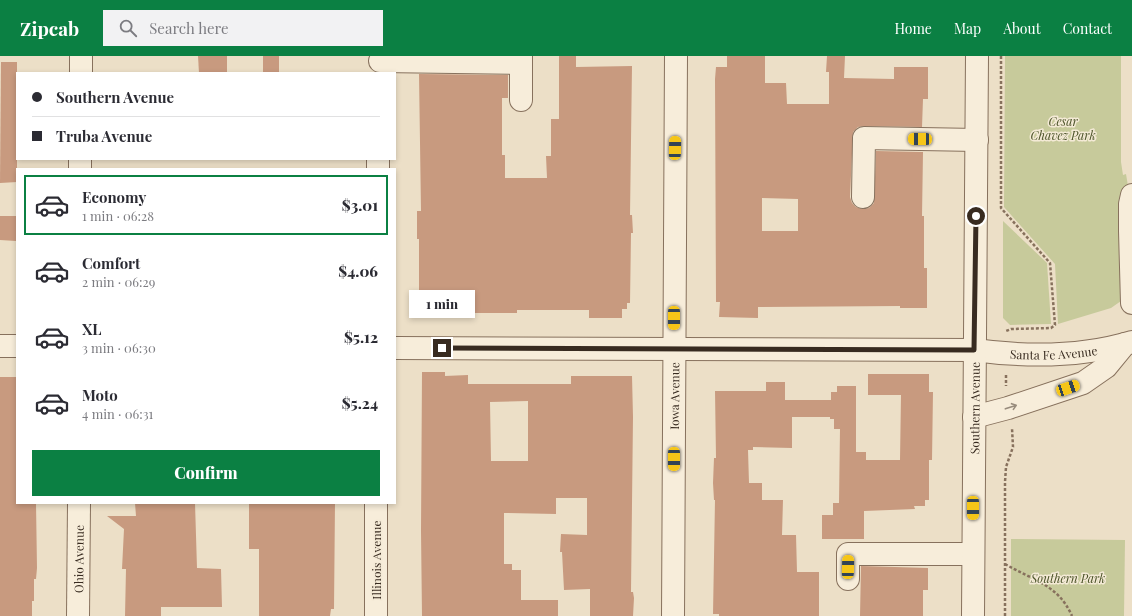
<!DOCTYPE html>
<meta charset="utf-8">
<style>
:root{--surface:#fff;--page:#f2f2f3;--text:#2b2b33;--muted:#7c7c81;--line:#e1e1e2;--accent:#0b8043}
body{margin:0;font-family:"Playfair Display",serif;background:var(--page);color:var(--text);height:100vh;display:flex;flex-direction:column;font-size:15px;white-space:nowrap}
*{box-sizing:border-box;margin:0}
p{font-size:13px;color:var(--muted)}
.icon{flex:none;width:22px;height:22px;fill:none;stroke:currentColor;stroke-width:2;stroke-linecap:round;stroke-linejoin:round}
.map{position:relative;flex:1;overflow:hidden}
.details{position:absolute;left:16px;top:112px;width:380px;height:336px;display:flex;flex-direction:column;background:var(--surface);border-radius:0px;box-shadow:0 2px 6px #0003}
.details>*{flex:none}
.hud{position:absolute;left:16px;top:16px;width:380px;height:88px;border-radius:0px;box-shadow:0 2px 6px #0003;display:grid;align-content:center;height:88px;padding:0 16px;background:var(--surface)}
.end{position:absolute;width:18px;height:18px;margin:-9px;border:5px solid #382b20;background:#fff;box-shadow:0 0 0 2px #fff}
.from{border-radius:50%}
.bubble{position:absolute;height:28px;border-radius:0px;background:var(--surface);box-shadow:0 2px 6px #0003;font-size:13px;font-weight:800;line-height:28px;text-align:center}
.car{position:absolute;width:12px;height:24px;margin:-12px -6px;border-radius:5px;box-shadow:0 0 3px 1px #0007;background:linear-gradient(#f5c518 24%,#345 0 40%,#f5c518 0 76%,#345 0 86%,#f5c518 0)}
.hud b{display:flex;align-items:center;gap:14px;height:38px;font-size:15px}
.hud b+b{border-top:1px solid var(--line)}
.hud i{width:10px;height:10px;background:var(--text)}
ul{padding:7px 0 0;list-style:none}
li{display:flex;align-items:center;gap:12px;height:60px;margin:0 8px 6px;padding:0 8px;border:2px solid transparent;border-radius:0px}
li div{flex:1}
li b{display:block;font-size:15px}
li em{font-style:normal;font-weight:800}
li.on{border-color:var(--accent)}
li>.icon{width:36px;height:36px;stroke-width:1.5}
.button{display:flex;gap:8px;margin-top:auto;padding:8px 16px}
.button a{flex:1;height:46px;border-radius:0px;background:var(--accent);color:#fff;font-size:16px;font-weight:800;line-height:46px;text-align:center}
header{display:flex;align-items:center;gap:24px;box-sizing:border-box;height:56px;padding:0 20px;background:var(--accent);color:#fff}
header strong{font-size:19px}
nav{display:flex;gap:22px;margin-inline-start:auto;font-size:14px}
.search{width:280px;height:36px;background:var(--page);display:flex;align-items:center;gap:10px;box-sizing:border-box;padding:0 14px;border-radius:0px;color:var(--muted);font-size:15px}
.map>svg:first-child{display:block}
.green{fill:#c7ca9b}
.building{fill:#c89a7f;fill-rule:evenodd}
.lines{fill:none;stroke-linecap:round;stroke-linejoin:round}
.minor-casing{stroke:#87715d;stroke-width:24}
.path{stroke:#87715d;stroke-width:2.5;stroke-dasharray:3 2;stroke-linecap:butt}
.minor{stroke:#f7edda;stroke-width:22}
.oneway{stroke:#988c7d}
.route{stroke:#382b20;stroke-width:5}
.labels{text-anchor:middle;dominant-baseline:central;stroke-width:3;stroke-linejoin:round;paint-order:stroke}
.park-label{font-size:12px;font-style:italic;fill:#4b5328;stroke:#f4ead6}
.street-label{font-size:12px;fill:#382b20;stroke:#f4ead6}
</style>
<header>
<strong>Zipcab</strong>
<div class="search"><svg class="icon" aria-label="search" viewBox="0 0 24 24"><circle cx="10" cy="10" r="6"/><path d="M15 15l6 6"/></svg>Search here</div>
<nav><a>Home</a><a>Map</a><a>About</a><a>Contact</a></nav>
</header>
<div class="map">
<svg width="1132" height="560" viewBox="0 0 1132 560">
<rect width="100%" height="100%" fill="#ecdfc7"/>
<g class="green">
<polygon points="1005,0 1121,0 1121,106 1123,119 1126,118 1129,136 1121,245 1111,252 1058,268 1055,208 1004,151"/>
<polygon points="1003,165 1047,207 1051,268 1010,269 1003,262"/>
<polygon points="1011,483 1125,484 1124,560 1011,560"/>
</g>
<g class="building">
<polygon points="198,0 227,0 227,17 199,17"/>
<rect x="263" y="0" width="16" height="17"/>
<polygon points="559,0 576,0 576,11 632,10 630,159 632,159 633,177 631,177 630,247 627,247 627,253 622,253 622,262 589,262 589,254 517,254 517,257 468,257 469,260 422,261 423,256 419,256 419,183 417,183 417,155 421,155 419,18 508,19 508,42 502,42 502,99 505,99 505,122 547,122 546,100 551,100 551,63 559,63"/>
<path d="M727,0H765V27H786L787,48H829V16H826L827,0H845L844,22L894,23V11H928V43H923L922,71L864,70L858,71L853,76L850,141L852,147L856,151L862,153L869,152L874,147L876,95L923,96L922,160H924V212H927V252H900V250L758,251V262L719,261L720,246H716L715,23L716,11H727ZM762,142L798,143V175H762Z"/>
<polygon points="1,6 17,6 17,126 0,127"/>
<polygon points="0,160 16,160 16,185 0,184"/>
<path d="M422,316H445V320L468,319V328H571V320H632L633,361L631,536H633L634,542L633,560H590V533L564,534L562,496H560L561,478L587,479V442H556V458L504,457V508H512V514H521V544H558V560H422L421,475ZM528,345V405H491L490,346Z"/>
<polygon points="868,318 929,318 929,336 933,336 932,404 929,404 929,444 925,444 925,450 914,450 915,453 864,455 864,483 822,483 822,459 833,459 833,447 839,447 840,373 834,373 834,363 830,363 830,361 792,361 792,392 753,391 753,394 748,394 749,427 762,427 762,444 783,444 782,479 796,479 797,516 819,516 819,560 719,560 719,558 713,558 715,444 714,444 713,427 714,402 716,402 715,335 766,335 766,326 785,326 785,344 831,344 831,336 837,336 837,330 856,330 856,396 866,396 866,404 900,404 901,339 868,339"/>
<polygon points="0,321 17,321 17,447 36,447 37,512 36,523 34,523 34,545 32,545 32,560 0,560"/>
<polygon points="135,447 195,447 197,512 221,513 222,551 161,551 161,560 125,560 126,513 122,513 124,473 107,460 136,460"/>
<polygon points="249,447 335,447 334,553 331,553 330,560 259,560 259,493 249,493"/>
<polygon points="861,510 928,512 928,534 923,534 923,560 860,560"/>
</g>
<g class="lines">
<defs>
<g id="minor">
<polyline points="380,5 521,7"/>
<polyline points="81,17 81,0"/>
<polyline points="521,44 521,0"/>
<polyline points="80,113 80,103"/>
<polyline points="378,113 378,103"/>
<polyline points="1132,139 1130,148 1130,175 1132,247"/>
<polyline points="863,141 864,82 977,84"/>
<polyline points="0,290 17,290"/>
<path id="s1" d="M395,292L974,294C1026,301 1082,301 1132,286"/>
<polyline points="974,361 1008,352 1083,327 1106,311 1125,288"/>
<polyline points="848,523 848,498 973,498"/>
<path id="s2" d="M78,560L79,447"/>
<polyline points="376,560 376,447"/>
<path id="s3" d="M673,560L676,0"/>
<path id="s4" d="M973,560L977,0"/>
</g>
</defs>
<use href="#minor" class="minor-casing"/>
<g class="path">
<polyline points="1001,0 1001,152 1050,207 1055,269 1051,272 1011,273 1006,275"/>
<polyline points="1006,319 1006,330"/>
<path d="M1005,508C1032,524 1058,528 1072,560"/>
<polyline points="1005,560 1005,426 1006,411 1013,391 1012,372"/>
</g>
<use href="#minor" class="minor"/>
</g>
<defs><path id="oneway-shaft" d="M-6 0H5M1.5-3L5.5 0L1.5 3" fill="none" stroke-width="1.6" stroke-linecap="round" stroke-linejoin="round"/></defs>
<use class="oneway" href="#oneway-shaft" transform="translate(1011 351) rotate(-18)"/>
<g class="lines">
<polyline class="route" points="442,292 974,294 976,160"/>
</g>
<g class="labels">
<g class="park-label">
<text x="1063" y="65">Cesar<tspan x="1063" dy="14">Chavez Park</tspan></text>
<text x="1068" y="522">Southern Park</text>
</g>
<g class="street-label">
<text stroke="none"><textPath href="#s1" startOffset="659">Santa Fe Avenue</textPath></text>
<text stroke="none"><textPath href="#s3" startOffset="220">Iowa Avenue</textPath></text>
<text stroke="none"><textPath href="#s4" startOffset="208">Southern Avenue</textPath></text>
<text stroke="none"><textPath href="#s2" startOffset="57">Ohio Avenue</textPath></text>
<text transform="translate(376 504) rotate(-90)">Illinois Avenue</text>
</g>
</g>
</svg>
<i class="end from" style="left:976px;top:160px"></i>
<i class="end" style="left:442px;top:292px"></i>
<div class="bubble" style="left:409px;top:234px;width:66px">1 min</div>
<i class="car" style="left:920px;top:83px;rotate:271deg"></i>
<i class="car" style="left:675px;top:92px;rotate:1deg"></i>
<i class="car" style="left:674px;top:262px;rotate:180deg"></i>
<i class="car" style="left:1068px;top:332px;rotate:71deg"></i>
<i class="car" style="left:674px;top:403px;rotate:180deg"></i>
<i class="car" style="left:973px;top:452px;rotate:180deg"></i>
<i class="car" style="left:848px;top:511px;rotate:1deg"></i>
<div class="hud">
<b><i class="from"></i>Southern Avenue</b>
<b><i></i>Truba Avenue</b>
</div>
<section class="details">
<ul>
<li class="on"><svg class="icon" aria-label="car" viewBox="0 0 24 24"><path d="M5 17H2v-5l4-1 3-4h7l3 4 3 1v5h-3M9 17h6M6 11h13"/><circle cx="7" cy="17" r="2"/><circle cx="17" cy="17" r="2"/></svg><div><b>Economy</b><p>1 min · 06:28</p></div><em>$3.01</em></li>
<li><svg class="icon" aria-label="car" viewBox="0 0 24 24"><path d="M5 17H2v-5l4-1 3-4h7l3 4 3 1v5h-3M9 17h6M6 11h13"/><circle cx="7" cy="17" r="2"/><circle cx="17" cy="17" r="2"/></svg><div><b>Comfort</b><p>2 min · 06:29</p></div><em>$4.06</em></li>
<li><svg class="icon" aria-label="car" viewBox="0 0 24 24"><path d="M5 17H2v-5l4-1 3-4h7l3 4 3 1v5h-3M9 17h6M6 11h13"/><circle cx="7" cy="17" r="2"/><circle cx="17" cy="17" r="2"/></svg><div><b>XL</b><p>3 min · 06:30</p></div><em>$5.12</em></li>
<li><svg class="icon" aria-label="car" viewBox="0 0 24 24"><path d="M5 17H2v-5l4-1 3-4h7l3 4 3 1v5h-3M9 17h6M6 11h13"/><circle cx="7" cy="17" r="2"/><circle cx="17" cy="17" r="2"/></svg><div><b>Moto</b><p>4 min · 06:31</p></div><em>$5.24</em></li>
</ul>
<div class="button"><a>Confirm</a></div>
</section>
</div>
